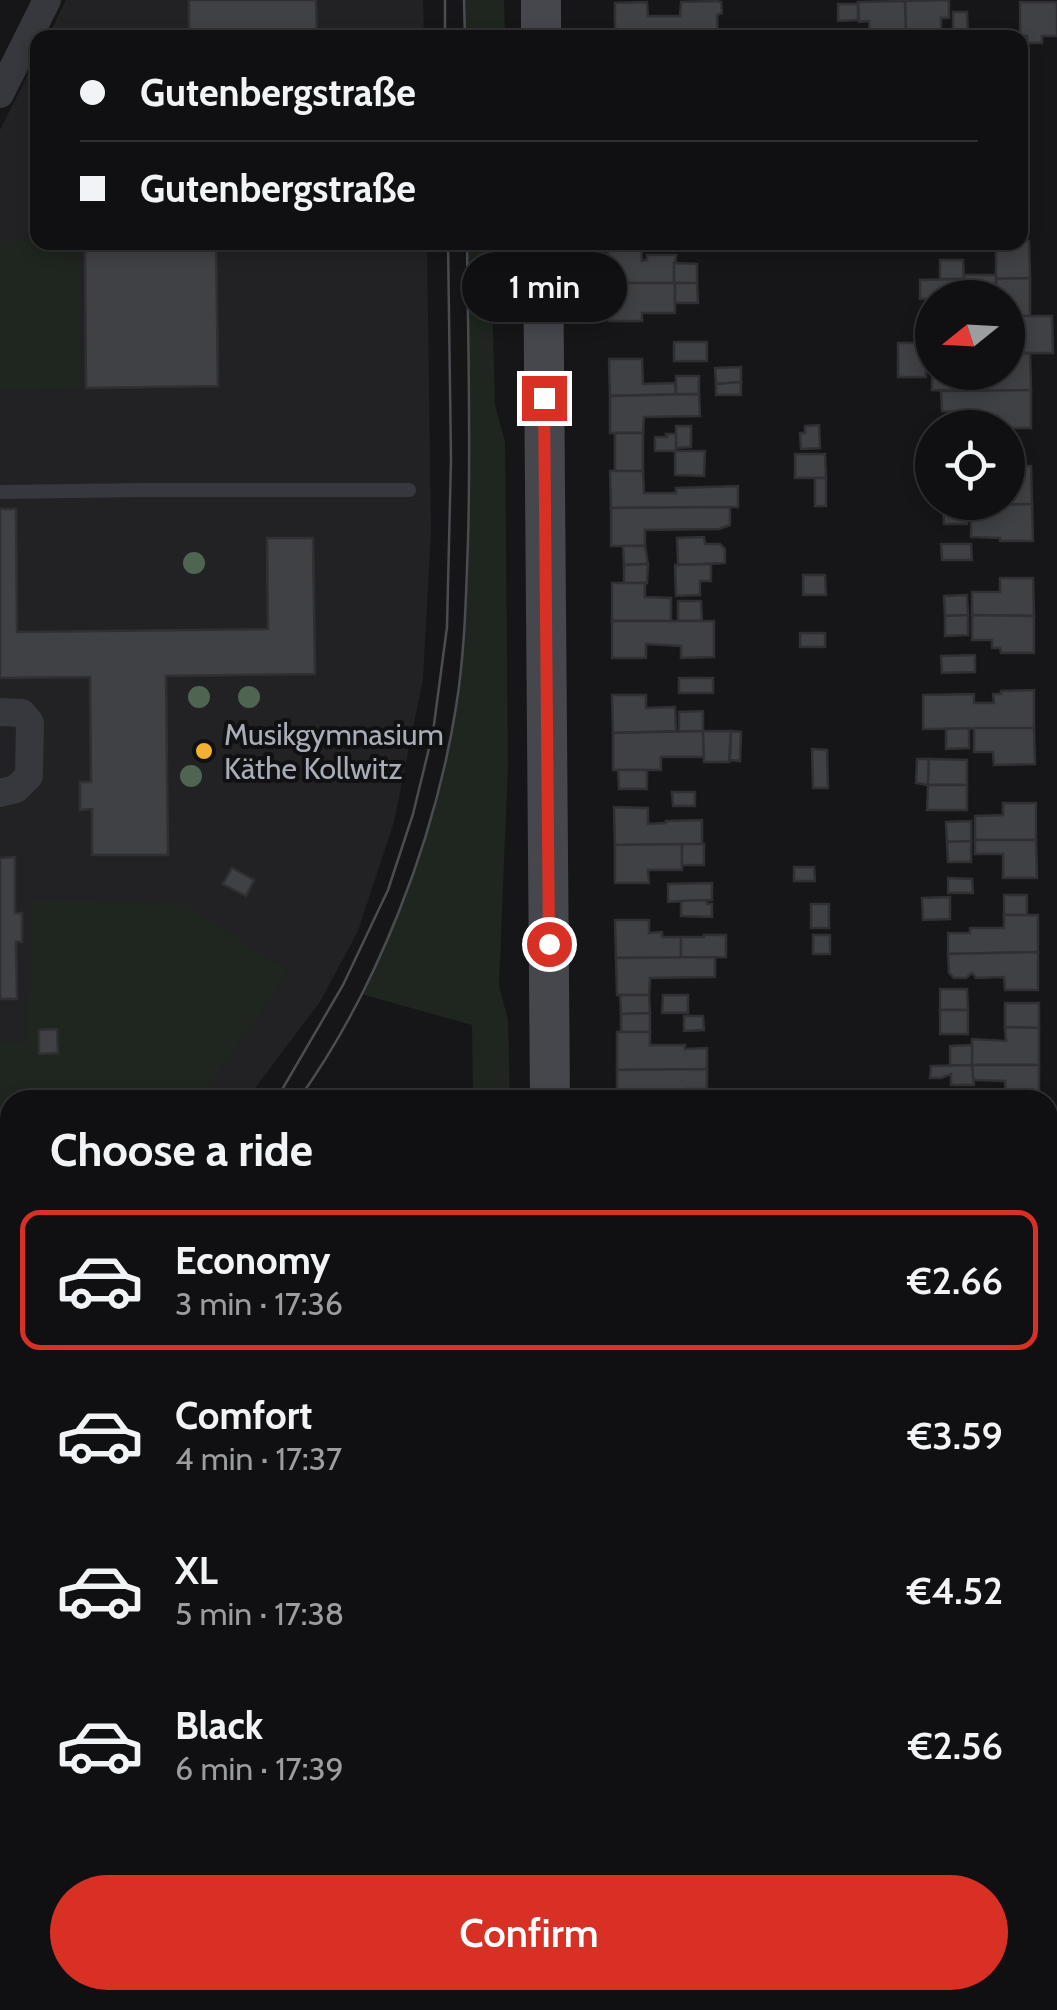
<!DOCTYPE html>
<meta charset="utf-8">
<style>
:root{--surface:#101012;--page:#19191b;--text:#f1f3f6;--muted:#9c9d9f;--line:#303032;--accent:#d93025}
body{margin:0;font-family:Cabin,sans-serif;background:var(--page);color:var(--text);height:100vh;display:flex;flex-direction:column;font-size:38px;white-space:nowrap}
*{box-sizing:border-box;margin:0}
p{font-size:32px;color:var(--muted)}
.icon{flex:none;width:55px;height:55px;fill:none;stroke:currentColor;stroke-width:2;stroke-linecap:round;stroke-linejoin:round}
.map{position:relative;flex:1;overflow:hidden}
.drawer{position:absolute;left:0px;top:1090px;width:1058px;height:920px;display:flex;flex-direction:column;background:var(--surface);border-radius:30px 30px 0 0;box-shadow:0 5px 15px #0003,0 0 0 2px var(--line)}
.drawer>*{flex:none}
.banner{position:absolute;left:30px;top:30px;width:998px;height:220px;border-radius:20px;box-shadow:0 5px 15px #0003,0 0 0 2px var(--line);display:grid;align-content:center;height:220px;padding:0 50px;background:var(--surface)}
.needle{width:65px;rotate:252deg}
.controls{position:absolute;left:915px;top:280px;display:grid;gap:20px}
.controls a{display:grid;place-items:center;width:110px;height:110px;border-radius:50%;background:var(--surface);box-shadow:0 5px 15px #0003,0 0 0 2px var(--line);font-size:50px}
.end{position:absolute;width:45px;height:45px;margin:-22px;border:12px solid #d93025;background:#fff;box-shadow:0 0 0 5px #fff}
.from{border-radius:50%}
.bubble{position:absolute;height:70px;border-radius:35px;background:var(--surface);box-shadow:0 5px 15px #0003,0 0 0 2px var(--line);font-size:32px;font-weight:600;line-height:70px;text-align:center}
.banner b{display:flex;align-items:center;gap:35px;height:95px;font-size:38px}
.banner b+b{border-top:2px solid var(--line)}
.banner i{width:25px;height:25px;background:var(--text)}
ul{padding:0;list-style:none}
li{display:flex;align-items:center;gap:30px;height:140px;margin:0 20px 15px;padding:0 30px;border:5px solid transparent;border-radius:20px}
li div{flex:1}
li b{display:block;font-size:38px}
li em{font-style:normal;font-weight:600}
li.on{border-color:var(--accent)}
li>.icon{width:90px;height:90px;stroke-width:1.5}
h2{padding:0 50px;font-size:45px;line-height:120px}
.action{display:flex;gap:20px;margin-top:auto;padding:20px 50px}
.action a{flex:1;height:115px;border-radius:60px;background:var(--accent);color:#fff;font-size:40px;font-weight:600;line-height:115px;text-align:center}
.map>svg:first-child{display:block}
.built{fill:#222225}
.grass{fill:#1e261f}
.park{fill:url(#park-tufts)}
.building{fill:#404145;stroke:#303034;stroke-width:2.5}
.lines{fill:none;stroke-linecap:round;stroke-linejoin:round}
.lane{stroke:#37383d;stroke-width:14}
.street{stroke:#37383d;stroke-width:28}
.secondary{stroke:#45474d;stroke-width:40}
.tram{stroke:#4a4c52;stroke-width:2.5}
.tree{fill:#506452}
.route{stroke:#d93025;stroke-width:12}
.poi-dot{fill:#f2b134;stroke:#111113;stroke-width:4}
.labels{text-anchor:middle;dominant-baseline:central;stroke-width:8;stroke-linejoin:round;paint-order:stroke}
.poi-label{font-size:30px;fill:#a8adb8;stroke:#111113;text-anchor:start}
</style>
<div class="map">
<svg width="1057" height="2010" viewBox="0 0 1057 2010">
<defs>
<pattern id="park-tufts" width="24" height="20" patternUnits="userSpaceOnUse" patternTransform="scale(2.5)"><rect width="24" height="20" fill="#1e261f"/><path d="M3 7l-1-3M5 7V3M7 7l1-3M15 17l-1-3M17 17v-4M19 17l1-3" fill="none" stroke="#3c433d"/></pattern>
</defs>
<rect width="100%" height="100%" fill="#161618"/>
<g class="built">
<polygon points="66,0 423,0 424,37 47,38"/>
<polygon points="37,56 38,242 427,243 431,532 423,679 394,822 358,931 320,1002 246,1100 10,1100 10,1307 0,1305 0,130"/>
</g>
<g class="grass">
<polygon points="464,0 504,0 505,37 465,37"/>
<polygon points="37,240 38,242 78,243 81,388 0,390 0,241"/>
<path d="M467,243H507V250L503,249L492,292L495,405L505,442L508,765L499,986L508,1020L510,1100H473L472,1025L361,994C393,925 422,855 441,781C462,702 466,620 468,539C471,440 468,341 467,243Z"/>
<polygon points="33,899 185,904 288,972 199,1100 10,1100 10,1218 0,1219 0,1043 27,1041"/>
<polygon points="24,2000 510,2000 517,2010 21,2010"/>
<polygon points="605,2000 871,2000 871,2010 593,2010"/>
</g>
<g class="park">
<polygon points="1048,1612 1057,1613 1057,1842 1048,1842"/>
<polygon points="0,1643 10,1644 10,1840 0,1837"/>
</g>
<g class="building">
<polygon points="189,0 316,0 317,38 189,38"/>
<polygon points="949,0 949,18 941,18 941,38 906,38 905,1"/>
<polygon points="717,1 721,2 722,13 717,15 718,38 615,38 615,3 647,2 648,16 680,16 681,2"/>
<polygon points="905,1 906,38 870,38 869,21 859,22 858,2"/>
<polygon points="1020,2 1057,2 1057,36 1042,36 1042,43 1027,43 1027,36 1020,36"/>
<polygon points="838,4 858,4 858,20 838,21"/>
<polygon points="953,12 967,12 968,38 953,38"/>
<rect x="1020" y="129" width="8" height="37"/>
<polygon points="1020,166 1028,166 1029,203 1020,203"/>
<polygon points="1020,241 1029,241 1030,278 996,279 996,242"/>
<polygon points="216,243 218,386 86,388 85,245"/>
<polygon points="608,246 641,246 642,261 647,260 647,255 676,255 674,283 609,283"/>
<polygon points="940,260 963,260 964,279 940,279"/>
<polygon points="674,263 697,264 697,283 674,283"/>
<rect x="964" y="275" width="32" height="22"/>
<polygon points="1030,278 1030,316 1008,316 1008,298 996,298 996,279"/>
<polygon points="964,279 964,298 920,299 920,280"/>
<polygon points="609,283 675,283 675,313 642,313 642,321 609,321"/>
<polygon points="675,283 697,283 698,303 675,303"/>
<polygon points="1016,316 1052,316 1053,353 1017,353"/>
<rect x="674" y="342" width="33" height="19"/>
<polygon points="898,343 932,343 932,357 926,357 926,377 898,377"/>
<polygon points="1030,353 1031,390 973,391 973,372 1008,372 1008,354"/>
<polygon points="609,359 642,359 643,384 675,383 676,394 610,396"/>
<polygon points="741,367 741,382 716,384 715,368"/>
<polygon points="932,372 965,372 965,391 932,390"/>
<rect x="676" y="376" width="23" height="18"/>
<polygon points="741,382 741,395 716,395 716,384"/>
<polygon points="1031,390 1031,428 998,428 998,416 960,417 960,412 942,411 941,391"/>
<polygon points="699,394 700,416 644,417 643,433 610,433 610,396"/>
<polygon points="819,425 820,448 801,449 800,433 805,433 805,426"/>
<polygon points="676,426 691,426 691,447 676,448"/>
<rect x="615" y="433" width="28" height="38"/>
<polygon points="666,434 676,434 676,451 655,451 655,437 667,437"/>
<polygon points="675,451 705,451 704,476 675,475"/>
<polygon points="795,454 825,454 826,478 795,478"/>
<polygon points="1008,466 1031,466 1032,504 971,505 971,502 1008,502"/>
<polygon points="610,471 643,471 644,493 676,493 676,488 738,486 738,507 611,508"/>
<rect x="815" y="478" width="11" height="28"/>
<polygon points="943,504 967,504 967,524 944,524"/>
<polygon points="1032,504 1033,541 1000,541 1000,538 971,537 971,505"/>
<polygon points="730,507 730,525 719,529 645,530 645,546 611,546 611,508"/>
<polygon points="0,509 16,509 17,632 268,629 267,538 313,538 315,674 166,676 168,855 92,855 92,809 80,810 80,782 91,782 90,677 0,678"/>
<polygon points="704,537 705,544 720,544 725,549 725,563 678,565 677,538"/>
<polygon points="941,544 971,544 972,560 942,560"/>
<polygon points="623,546 645,546 648,564 624,565"/>
<polygon points="648,564 647,583 624,583 624,565"/>
<polygon points="711,564 711,581 700,581 700,595 676,596 675,565"/>
<polygon points="803,575 825,575 826,595 803,595"/>
<polygon points="1000,578 1033,578 1034,616 972,615 972,592 1000,592"/>
<polygon points="612,583 645,583 645,597 671,598 671,621 612,621"/>
<polygon points="967,595 968,615 945,616 944,596"/>
<polygon points="678,601 701,601 702,621 678,621"/>
<polygon points="968,615 968,635 945,636 945,616"/>
<polygon points="972,615 1034,616 1034,653 1001,653 1000,648 992,648 992,640 972,640"/>
<polygon points="612,621 714,621 714,657 681,658 681,646 646,644 646,658 612,658"/>
<rect x="800" y="633" width="25" height="14"/>
<polygon points="975,655 975,672 942,673 941,656"/>
<rect x="679" y="678" width="34" height="15"/>
<polygon points="1034,690 1034,728 923,729 923,695 974,694 974,703 994,703 993,694 1001,694 1001,691"/>
<polygon points="612,695 646,695 646,708 675,707 676,731 613,733"/>
<polygon points="703,711 703,731 679,732 679,712"/>
<polygon points="969,728 969,748 946,749 946,729"/>
<polygon points="974,728 1034,728 1035,764 994,765 993,752 974,752"/>
<polygon points="703,731 704,757 661,757 661,770 613,770 613,733"/>
<polygon points="703,731 731,731 729,762 704,762"/>
<polygon points="731,731 741,732 740,761 730,760"/>
<polygon points="812,749 827,750 828,788 813,788"/>
<polygon points="917,759 929,759 928,785 916,783"/>
<polygon points="929,759 967,760 967,785 928,785"/>
<polygon points="618,770 647,770 647,789 619,789"/>
<polygon points="928,785 967,785 967,810 927,810"/>
<polygon points="672,792 695,792 695,806 673,806"/>
<polygon points="1003,803 1036,803 1036,840 975,840 975,816 1003,815"/>
<polygon points="614,807 648,808 648,824 666,823 666,821 702,820 702,844 615,845"/>
<polygon points="971,821 971,841 947,842 946,822"/>
<polygon points="975,840 1036,840 1037,878 1003,878 1003,854 975,854"/>
<polygon points="971,841 971,862 948,862 947,842"/>
<polygon points="682,844 682,870 648,870 649,883 615,883 615,845"/>
<rect x="682" y="844" width="22" height="21"/>
<polygon points="15,857 15,913 22,913 22,942 16,942 17,999 0,999 0,858"/>
<polygon points="794,867 814,867 815,881 794,881"/>
<polygon points="232,868 254,880 246,896 223,884"/>
<polygon points="948,878 972,879 973,893 948,893"/>
<polygon points="712,883 712,900 668,902 668,884"/>
<rect x="1004" y="895" width="23" height="20"/>
<polygon points="950,897 950,919 923,920 922,898"/>
<polygon points="707,900 707,904 712,904 712,917 681,916 681,901"/>
<rect x="811" y="904" width="18" height="24"/>
<polygon points="1004,915 1038,915 1038,952 948,954 948,933 970,933 970,928 1004,928"/>
<polygon points="615,920 649,920 649,933 662,932 662,937 681,937 681,958 616,958"/>
<polygon points="704,935 726,935 726,957 681,958 681,937 704,937"/>
<rect x="813" y="935" width="17" height="19"/>
<polygon points="1038,952 1038,990 1005,990 1004,977 976,978 972,973 966,978 954,978 949,973 948,954"/>
<polygon points="715,957 715,977 650,978 649,995 617,995 616,958"/>
<polygon points="940,989 967,989 968,1010 940,1010"/>
<polygon points="620,995 649,995 650,1013 621,1014"/>
<polygon points="663,995 688,995 688,1013 662,1013"/>
<polygon points="1005,1003 1039,1003 1039,1028 1005,1027"/>
<rect x="940" y="1010" width="28" height="24"/>
<polygon points="650,1013 650,1032 621,1032 621,1014"/>
<polygon points="684,1016 703,1016 704,1030 684,1031"/>
<polygon points="1005,1027 1039,1028 1039,1065 972,1065 972,1039 1006,1041"/>
<polygon points="57,1029 58,1053 39,1054 39,1030"/>
<polygon points="617,1032 650,1032 650,1045 685,1045 685,1049 707,1048 707,1069 617,1070"/>
<polygon points="972,1045 972,1065 950,1066 950,1046"/>
<polygon points="972,1065 1039,1065 1039,1100 1006,1100 1005,1081 973,1080"/>
<polygon points="972,1065 974,1085 951,1085 951,1074 941,1078 930,1078 931,1066"/>
<polygon points="707,1069 707,1089 685,1089 685,1094 651,1093 651,1100 617,1100 617,1070"/>
<polygon points="1048,1312 1052,1316 1052,1330 1057,1330 1057,1382 1048,1383"/>
<rect x="1048" y="1519" width="9" height="55"/>
<rect x="1048" y="1574" width="9" height="30"/>
</g>
<g class="lines">
<polyline class="lane" points="0,492 143,490 409,490"/>
<g class="street">
<polyline points="0,94 47,0"/>
<polyline points="0,712 22,713 30,723 29,776 16,789 0,793"/>
<polyline points="1048,1252 1057,1251"/>
<polyline points="0,1571 10,1574"/>
<polyline points="0,1951 10,1922"/>
<polyline points="1048,1957 1057,1957"/>
<polyline points="871,2010 871,2000"/>
</g>
<g class="secondary">
<polyline points="541,0 541,38"/>
<polyline points="543,242 550,1100"/>
<polyline points="0,1897 10,1901"/>
<polyline points="558,2010 558,2000"/>
</g>
<g class="tram">
<polyline points="445,0 445,38"/>
<polyline points="464,0 465,38"/>
<polyline points="276,1100 343,985 388,890 413,814 433,732 447,627 451,459 448,242"/>
<path d="M298,1100C377,990 435,840 456,707C465,652 466,596 468,540C471,441 468,342 467,242"/>
<polyline points="0,1447 10,1435"/>
<polyline points="0,1478 10,1465"/>
</g>
</g>
<g class="tree">
<circle cx="194" cy="563" r="11"/>
<circle cx="199" cy="697" r="11"/>
<circle cx="249" cy="697" r="11"/>
<circle cx="191" cy="776" r="11"/>
</g>
<g class="lines">
<polyline class="route" points="544,398 549,944"/>
</g>
<circle class="poi-dot" cx="204" cy="751" r="10"/>
<g class="labels">
<g class="poi-label">
<text x="224" y="734">Musikgymnasium<tspan x="224" dy="34">Käthe Kollwitz</tspan></text>
</g>
</g>
</svg>
<div class="controls">
<a><svg class="needle" viewBox="-14 -14 28 28"><path d="M0-13l5 13h-10z" fill="#e53935"/><path d="M0 13l5-13h-10z" fill="#9c9d9f"/></svg></a>
<a><svg class="icon" aria-label="locate" viewBox="0 0 24 24"><circle cx="12" cy="12" r="6"/><path d="M12 2v4M12 18v4M2 12h4M18 12h4"/></svg></a>
</div>
<i class="end from" style="left:549px;top:944px"></i>
<i class="end" style="left:544px;top:398px"></i>
<div class="bubble" style="left:462px;top:252px;width:165px">1 min</div>
<div class="banner">
<b><i class="from"></i>Gutenbergstraße</b>
<b><i></i>Gutenbergstraße</b>
</div>
<section class="drawer">
<h2>Choose a ride</h2>
<ul>
<li class="on"><svg class="icon" aria-label="car" viewBox="0 0 24 24"><path d="M5 17H2v-5l4-1 3-4h7l3 4 3 1v5h-3M9 17h6M6 11h13"/><circle cx="7" cy="17" r="2"/><circle cx="17" cy="17" r="2"/></svg><div><b>Economy</b><p>3 min · 17:36</p></div><em>€2.66</em></li>
<li><svg class="icon" aria-label="car" viewBox="0 0 24 24"><path d="M5 17H2v-5l4-1 3-4h7l3 4 3 1v5h-3M9 17h6M6 11h13"/><circle cx="7" cy="17" r="2"/><circle cx="17" cy="17" r="2"/></svg><div><b>Comfort</b><p>4 min · 17:37</p></div><em>€3.59</em></li>
<li><svg class="icon" aria-label="car" viewBox="0 0 24 24"><path d="M5 17H2v-5l4-1 3-4h7l3 4 3 1v5h-3M9 17h6M6 11h13"/><circle cx="7" cy="17" r="2"/><circle cx="17" cy="17" r="2"/></svg><div><b>XL</b><p>5 min · 17:38</p></div><em>€4.52</em></li>
<li><svg class="icon" aria-label="car" viewBox="0 0 24 24"><path d="M5 17H2v-5l4-1 3-4h7l3 4 3 1v5h-3M9 17h6M6 11h13"/><circle cx="7" cy="17" r="2"/><circle cx="17" cy="17" r="2"/></svg><div><b>Black</b><p>6 min · 17:39</p></div><em>€2.56</em></li>
</ul>
<div class="action"><a>Confirm</a></div>
</section>
</div>
